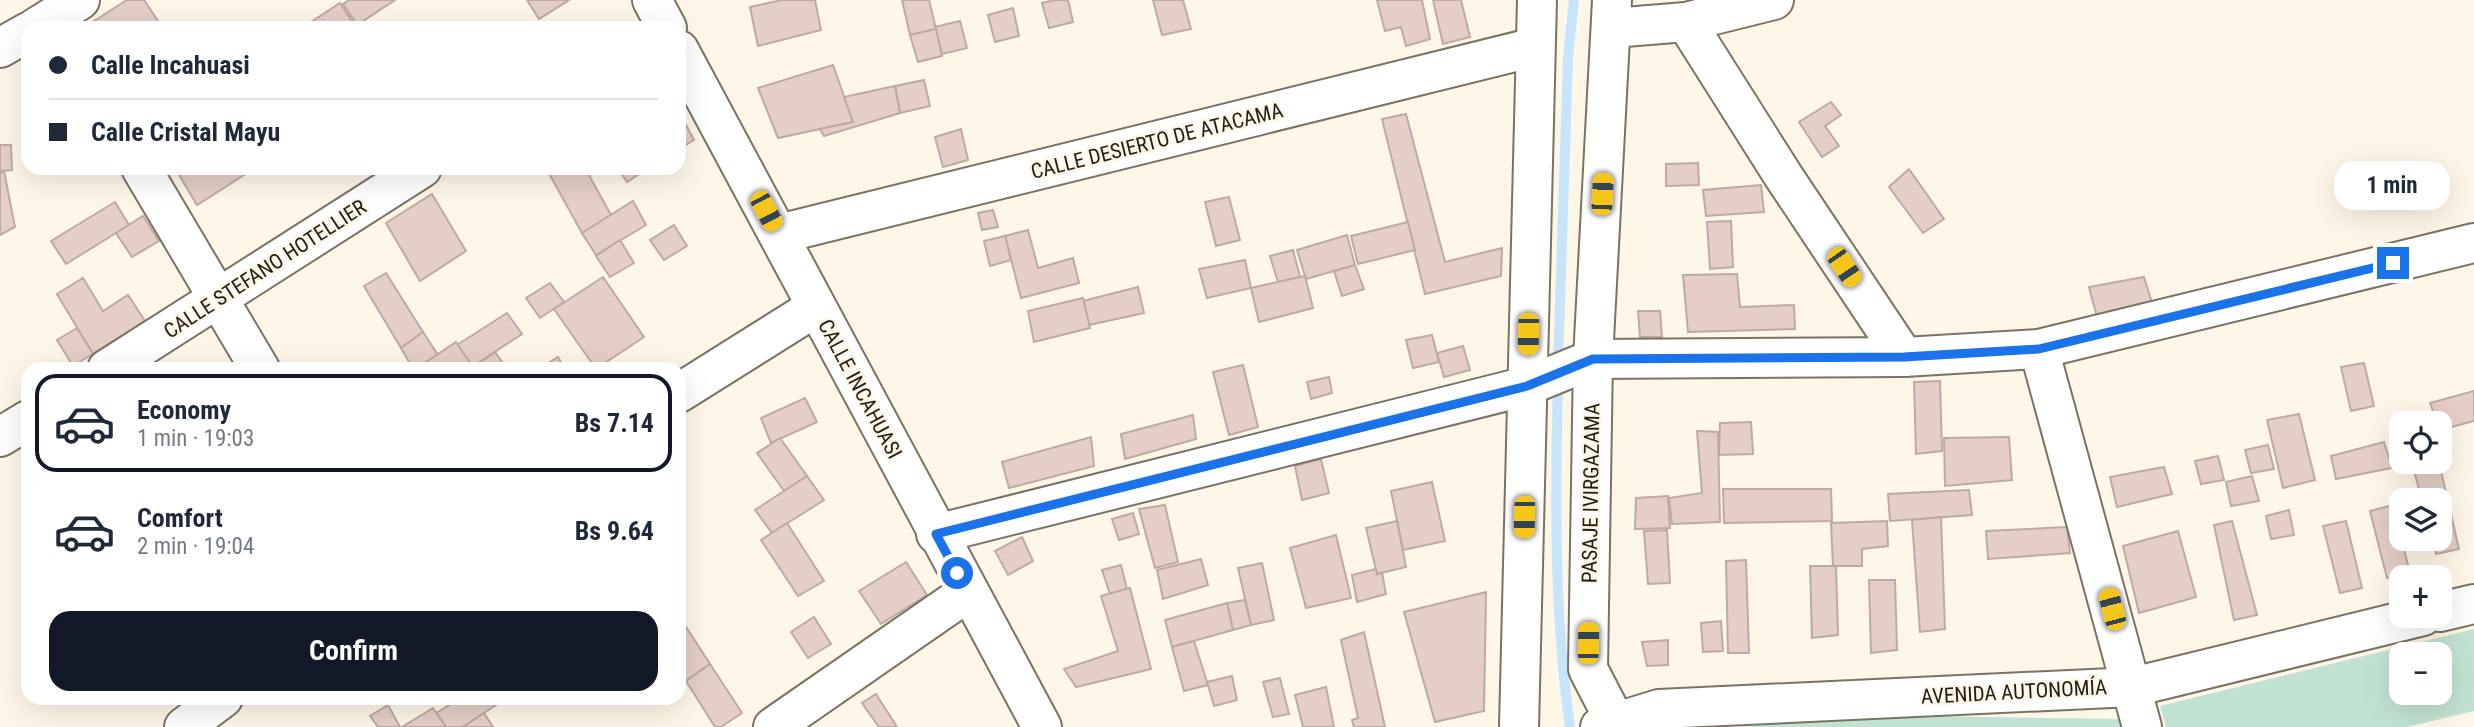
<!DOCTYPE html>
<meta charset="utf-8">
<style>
:root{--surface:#fff;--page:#f2f2f3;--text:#1f2937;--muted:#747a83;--line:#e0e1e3;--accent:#111827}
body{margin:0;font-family:"Roboto Condensed",sans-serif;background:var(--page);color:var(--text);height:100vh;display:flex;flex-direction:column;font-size:26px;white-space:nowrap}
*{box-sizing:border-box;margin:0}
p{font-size:23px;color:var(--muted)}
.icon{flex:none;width:38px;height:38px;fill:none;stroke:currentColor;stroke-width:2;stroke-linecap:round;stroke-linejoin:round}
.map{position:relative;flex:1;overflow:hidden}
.panel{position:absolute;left:21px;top:362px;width:665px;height:343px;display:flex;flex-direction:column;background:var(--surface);border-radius:21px;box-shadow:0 7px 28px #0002}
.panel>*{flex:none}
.top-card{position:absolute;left:21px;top:21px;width:665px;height:154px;border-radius:21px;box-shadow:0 7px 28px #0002;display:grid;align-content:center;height:154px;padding:0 28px;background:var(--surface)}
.controls{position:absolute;left:2389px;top:411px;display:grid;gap:14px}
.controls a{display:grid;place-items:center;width:63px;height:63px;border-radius:14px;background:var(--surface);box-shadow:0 7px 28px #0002;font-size:35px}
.end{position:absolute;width:32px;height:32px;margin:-16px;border:9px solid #1a73e8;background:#fff;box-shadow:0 0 0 4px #fff}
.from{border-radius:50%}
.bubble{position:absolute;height:49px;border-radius:21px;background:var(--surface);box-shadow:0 7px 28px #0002;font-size:23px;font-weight:700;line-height:49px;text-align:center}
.car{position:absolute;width:21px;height:42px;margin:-21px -10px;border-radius:9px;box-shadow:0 0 5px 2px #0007;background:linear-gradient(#f5c518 24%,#345 0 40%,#f5c518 0 76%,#345 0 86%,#f5c518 0)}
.top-card b{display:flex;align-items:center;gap:24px;height:66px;font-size:26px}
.top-card b+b{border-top:2px solid var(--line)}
.top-card i{width:18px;height:18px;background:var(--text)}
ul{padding:12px 0 0;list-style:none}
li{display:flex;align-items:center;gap:21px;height:98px;margin:0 14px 10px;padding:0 14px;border:4px solid transparent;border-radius:21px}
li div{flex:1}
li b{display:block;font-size:26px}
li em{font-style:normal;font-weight:700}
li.active{border-color:var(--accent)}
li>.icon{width:63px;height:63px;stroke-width:1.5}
.cta{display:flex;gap:14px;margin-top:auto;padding:14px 28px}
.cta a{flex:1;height:80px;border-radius:21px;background:var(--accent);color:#fff;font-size:28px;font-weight:700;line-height:80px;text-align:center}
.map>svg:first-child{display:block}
.green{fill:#c2e2d1;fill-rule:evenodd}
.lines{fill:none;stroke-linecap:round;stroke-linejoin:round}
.stream{stroke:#c6e5fc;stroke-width:10}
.building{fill:#e5cec7;stroke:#bfa9a2;stroke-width:2}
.street-casing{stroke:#7b7362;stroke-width:42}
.secondary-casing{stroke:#7b7362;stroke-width:42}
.street{stroke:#fff;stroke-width:38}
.secondary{stroke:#fff;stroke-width:38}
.route{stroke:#1a73e8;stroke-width:9}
.labels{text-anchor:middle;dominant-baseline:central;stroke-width:5;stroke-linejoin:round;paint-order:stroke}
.street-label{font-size:21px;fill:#201d16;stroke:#fef7e7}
</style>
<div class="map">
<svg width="2474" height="727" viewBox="0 0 2474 727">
<rect width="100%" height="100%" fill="#fef7e7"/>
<g class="green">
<path d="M2474,629V711L2407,727H2166L2160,706ZM2401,654H2440V693H2401Z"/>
<polygon points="1861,715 2119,719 2121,727 1743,727"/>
</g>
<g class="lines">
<g class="stream">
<polyline points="1558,364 1568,58 1574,0"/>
<path d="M1558,380C1555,493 1554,616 1570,727"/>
</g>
</g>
<g class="building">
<polygon points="127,0 144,0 160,24 154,28 95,28 91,23"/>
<polygon points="349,0 395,0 357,25 343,4"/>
<polygon points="527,0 569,0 539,19"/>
<polygon points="782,0 815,0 821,30 758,46 750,7"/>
<polygon points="902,0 929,0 936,29 910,35"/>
<polygon points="1055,0 1068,0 1073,22 1049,28 1042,3"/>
<polygon points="1153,0 1183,0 1191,29 1162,35"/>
<polygon points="1377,0 1422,0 1430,39 1406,46 1401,27 1385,31"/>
<polygon points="1433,0 1461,0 1470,37 1443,44"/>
<polygon points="340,3 355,26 302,28"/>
<polygon points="1013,8 1019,36 995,42 988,15"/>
<polygon points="960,21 967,48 942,54 935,27"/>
<polygon points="936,29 942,56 918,62 910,35"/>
<polygon points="833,65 853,122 778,138 758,88"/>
<polygon points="924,80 930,106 900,113 895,86"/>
<polygon points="895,86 900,113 824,136 820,129 853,122 844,97"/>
<polygon points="1831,102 1841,115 1825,126 1839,146 1822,157 1799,122"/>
<polygon points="679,112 694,140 679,149"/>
<polygon points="1406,114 1445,262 1502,248 1501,276 1425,294 1382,119"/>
<polygon points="961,129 968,160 943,167 935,137"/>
<polygon points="0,145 11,145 12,170 0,171"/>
<polygon points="1698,163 1699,185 1666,186 1666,164"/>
<polygon points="175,168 251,168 252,170 197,205"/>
<polygon points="546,168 585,168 611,215 582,233"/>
<polygon points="618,168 648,168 627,182"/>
<polygon points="1909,169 1944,219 1923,233 1889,187"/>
<polygon points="4,171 15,227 0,235 0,173"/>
<polygon points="1761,185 1764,212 1706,216 1703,190"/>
<polygon points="432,194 466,251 420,281 386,223"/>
<polygon points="1229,197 1240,240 1216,246 1205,202"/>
<polygon points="633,201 646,225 596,255 582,233"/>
<polygon points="115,202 129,225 66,264 51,241"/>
<polygon points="993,210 998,227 982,230 978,213"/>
<polygon points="143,216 159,241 132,257 116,233"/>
<polygon points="1731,221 1733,267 1710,269 1707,222"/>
<polygon points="1408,222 1415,250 1358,264 1351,236"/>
<polygon points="674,225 687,246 664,260 650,240"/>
<polygon points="1028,230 1038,268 1073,258 1079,283 1021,298 1005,236"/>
<polygon points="1347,235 1355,265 1306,279 1297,250"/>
<polygon points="1005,236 1011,260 990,266 984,241"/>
<polygon points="620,240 634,263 610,277 596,256"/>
<polygon points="1293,250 1300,277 1278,282 1270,256"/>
<polygon points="1245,260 1251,288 1207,298 1199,269"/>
<polygon points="1355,265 1364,289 1342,296 1334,271"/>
<polygon points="386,273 423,332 401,348 364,286"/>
<polygon points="1737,274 1740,307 1794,305 1795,329 1688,332 1683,275"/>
<polygon points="1305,276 1313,308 1259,322 1251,288"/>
<polygon points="603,277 644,337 596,369 554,309"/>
<polygon points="2144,277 2152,303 2097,317 2089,287"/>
<polygon points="83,278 103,311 128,295 145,321 93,354 57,294"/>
<polygon points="550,283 564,302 540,318 526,298"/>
<polygon points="1138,287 1144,313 1089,325 1083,301"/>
<polygon points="1083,298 1090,328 1034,342 1028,311"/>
<polygon points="1638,311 1660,311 1662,337 1640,337"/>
<polygon points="507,313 522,334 472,367 457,345"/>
<polygon points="77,328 93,354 73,366 57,340"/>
<polygon points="423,332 438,355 413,369 401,348"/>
<polygon points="1432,335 1439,362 1413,368 1406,340"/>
<polygon points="456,342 471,364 463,369 416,369"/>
<polygon points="1463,346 1470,370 1444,377 1437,353"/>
<polygon points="495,352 507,369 475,369 474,367"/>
<polygon points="558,357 565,369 539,369"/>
<polygon points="2364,363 2374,406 2351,411 2341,367"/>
<polygon points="1243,365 1258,427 1229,435 1213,372"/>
<polygon points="1329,377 1332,393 1311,399 1307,382"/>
<polygon points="1940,381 1942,451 1916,454 1914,382"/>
<polygon points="2474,391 2474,421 2440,430 2430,403"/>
<polygon points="805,398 817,422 771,443 761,418"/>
<polygon points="2299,414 2315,480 2283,488 2267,420"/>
<polygon points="1193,415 1196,439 1125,459 1121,434"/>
<polygon points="1751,422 1753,454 1719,455 1720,423"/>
<polygon points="1697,431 1718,432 1720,522 1672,524 1669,498 1702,493"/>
<polygon points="1091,437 1094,466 1009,488 1002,462"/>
<polygon points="2009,437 2012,480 1945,486 1944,438"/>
<polygon points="2401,437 2401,461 2397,462 2392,439"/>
<polygon points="780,438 807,476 784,491 757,453"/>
<polygon points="2384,442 2392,468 2336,479 2331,456"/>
<polygon points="2268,445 2274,469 2251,473 2245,450"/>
<polygon points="2218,456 2224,480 2201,484 2195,461"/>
<polygon points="1321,459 1329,493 1302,500 1295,466"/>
<polygon points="2418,462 2439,462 2459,549 2436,554 2432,539 2440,539 2440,500 2422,500 2412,464"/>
<polygon points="2164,467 2172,494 2117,507 2110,477"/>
<polygon points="807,476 824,500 772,533 755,510"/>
<polygon points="2252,476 2259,501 2231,506 2226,482"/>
<polygon points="1432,482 1445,541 1403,550 1391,491"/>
<polygon points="1723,489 1831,489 1832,521 1724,523"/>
<polygon points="1969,490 1972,515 1890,521 1888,494"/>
<polygon points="1668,496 1670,528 1635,529 1636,498"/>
<polygon points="1165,505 1178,562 1155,568 1139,509"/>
<polygon points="2393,505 2410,573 2387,578 2370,511"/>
<polygon points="2289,510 2294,535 2271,539 2266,516"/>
<polygon points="1133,513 1139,534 1119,540 1112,519"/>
<polygon points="1941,517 1945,629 1920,632 1912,520"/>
<polygon points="1397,521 1406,567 1377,574 1366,528"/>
<polygon points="1887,521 1888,546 1862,549 1862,566 1833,566 1831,523"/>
<polygon points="2232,521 2257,615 2234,620 2214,525"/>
<polygon points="2346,521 2362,588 2340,593 2323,526"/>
<polygon points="787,523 824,581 798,596 761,540"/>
<polygon points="2067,527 2070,553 1988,559 1986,531"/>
<polygon points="1667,530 1670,583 1648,584 1644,531"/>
<polygon points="2178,531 2196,597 2139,613 2123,546"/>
<polygon points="1336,535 1351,598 1306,608 1290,548"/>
<polygon points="1022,537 1033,561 1008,575 995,551"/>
<polygon points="1201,559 1208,585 1163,599 1157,570"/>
<polygon points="1746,560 1749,653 1728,653 1726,561"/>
<polygon points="906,562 927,595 881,624 859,591"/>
<polygon points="1262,563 1274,620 1251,625 1238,568"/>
<polygon points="1121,565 1127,589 1110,594 1102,570"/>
<polygon points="1810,566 1836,566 1838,635 1812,638"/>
<polygon points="1376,569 1377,574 1382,573 1386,594 1357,602 1352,575"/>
<polygon points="1869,580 1895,580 1897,650 1871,653"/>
<polygon points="1130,588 1151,669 1076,687 1064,669 1118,651 1101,596"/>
<polygon points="1486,592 1484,711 1435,722 1404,612"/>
<polygon points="1245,600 1251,625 1233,630 1227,603"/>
<polygon points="1227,603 1233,630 1172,647 1165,620"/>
<polygon points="679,616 710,664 686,681 679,670"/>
<polygon points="814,617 831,644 808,658 791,632"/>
<polygon points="1721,621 1723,651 1703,652 1701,623"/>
<polygon points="1364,632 1385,727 1354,727 1352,720 1358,718 1341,640"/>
<polygon points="1668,640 1668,665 1647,666 1642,642"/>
<polygon points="1194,641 1208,685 1184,691 1172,647"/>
<polygon points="710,664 742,713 721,727 715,727 686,681"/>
<polygon points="1232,676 1237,700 1214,706 1207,682"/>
<polygon points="1280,678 1289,714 1273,717 1263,682"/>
<polygon points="1326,687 1334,727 1303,727 1295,695"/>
<polygon points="876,694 897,727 879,727 862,703"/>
<polygon points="461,698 492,698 496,705 463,727 446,727 436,713"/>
<polygon points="388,705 400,727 378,727 370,716"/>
<polygon points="433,708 446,727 402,727"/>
<polygon points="484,713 493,727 463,727"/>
</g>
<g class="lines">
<defs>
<g id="street">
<polyline points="1612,0 1593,359 1588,669 1618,727"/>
<polyline points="1686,22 1784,177 1904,357"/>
<polyline points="35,28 80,0"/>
<polyline points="1612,28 1686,22 1774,0"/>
<polyline points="0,48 28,32"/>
<polyline points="141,168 260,369"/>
<polyline points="779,234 1535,47"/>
<polyline points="2039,349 2142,727"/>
<polyline points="107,369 422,168"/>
<polyline points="679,393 816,307"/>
<polyline points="0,437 28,420"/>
<polyline points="936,534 1527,386 1593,359 1904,357 2039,349 2474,243"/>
<polyline points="184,727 223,698"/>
<polyline points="773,727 968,592"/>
<polyline points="1519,727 1537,0"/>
</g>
<g id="secondary">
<polyline points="652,0 667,28"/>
<polyline points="679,50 1042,727"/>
<polyline points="2440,612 2474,604"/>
<polyline points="1600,727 1659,709 2133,687 2423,616"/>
</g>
</defs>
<use href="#street" class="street-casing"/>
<use href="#secondary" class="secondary-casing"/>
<use href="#street" class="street"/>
<use href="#secondary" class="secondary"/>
</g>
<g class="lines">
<polyline class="route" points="957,573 936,534 1527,386 1593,359 1904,357 2039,349 2393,263"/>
</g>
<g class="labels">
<g class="street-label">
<text transform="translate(1157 141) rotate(-14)">CALLE DESIERTO DE ATACAMA</text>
<text transform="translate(265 269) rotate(-33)">CALLE STEFANO HOTELLIER</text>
<text transform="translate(860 389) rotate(62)">CALLE INCAHUASI</text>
<text transform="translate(1591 493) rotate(-89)">PASAJE IVIRGAZAMA</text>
<text transform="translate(2014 692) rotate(-3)">AVENIDA AUTONOMÍA</text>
</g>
</g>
</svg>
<div class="controls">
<a><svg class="icon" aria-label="locate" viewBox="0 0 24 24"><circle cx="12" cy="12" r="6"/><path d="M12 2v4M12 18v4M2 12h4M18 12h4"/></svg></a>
<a><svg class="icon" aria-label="layers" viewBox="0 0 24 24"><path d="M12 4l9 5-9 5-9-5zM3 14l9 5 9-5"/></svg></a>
<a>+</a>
<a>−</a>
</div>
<i class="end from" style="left:957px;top:573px"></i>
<i class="end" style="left:2393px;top:263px"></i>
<div class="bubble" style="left:2334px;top:161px;width:116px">1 min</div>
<i class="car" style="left:1602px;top:194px;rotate:3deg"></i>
<i class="car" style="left:766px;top:211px;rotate:152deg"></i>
<i class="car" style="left:1844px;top:267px;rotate:146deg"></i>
<i class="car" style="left:1528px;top:334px;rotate:181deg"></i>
<i class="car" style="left:1524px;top:517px;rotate:181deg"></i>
<i class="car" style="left:2112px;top:609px;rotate:345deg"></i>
<i class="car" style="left:1588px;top:643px;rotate:1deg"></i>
<div class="top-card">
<b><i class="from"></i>Calle Incahuasi</b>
<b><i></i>Calle Cristal Mayu</b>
</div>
<section class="panel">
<ul>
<li class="active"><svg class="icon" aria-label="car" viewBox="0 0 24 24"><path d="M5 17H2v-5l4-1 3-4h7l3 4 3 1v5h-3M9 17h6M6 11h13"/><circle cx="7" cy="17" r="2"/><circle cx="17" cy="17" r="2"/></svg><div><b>Economy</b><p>1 min · 19:03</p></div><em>Bs 7.14</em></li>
<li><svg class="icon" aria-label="car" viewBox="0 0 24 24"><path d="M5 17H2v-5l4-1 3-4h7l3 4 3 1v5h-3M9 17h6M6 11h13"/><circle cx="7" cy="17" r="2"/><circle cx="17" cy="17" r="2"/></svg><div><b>Comfort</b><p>2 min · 19:04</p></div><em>Bs 9.64</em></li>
</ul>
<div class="cta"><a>Confirm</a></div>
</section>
</div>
